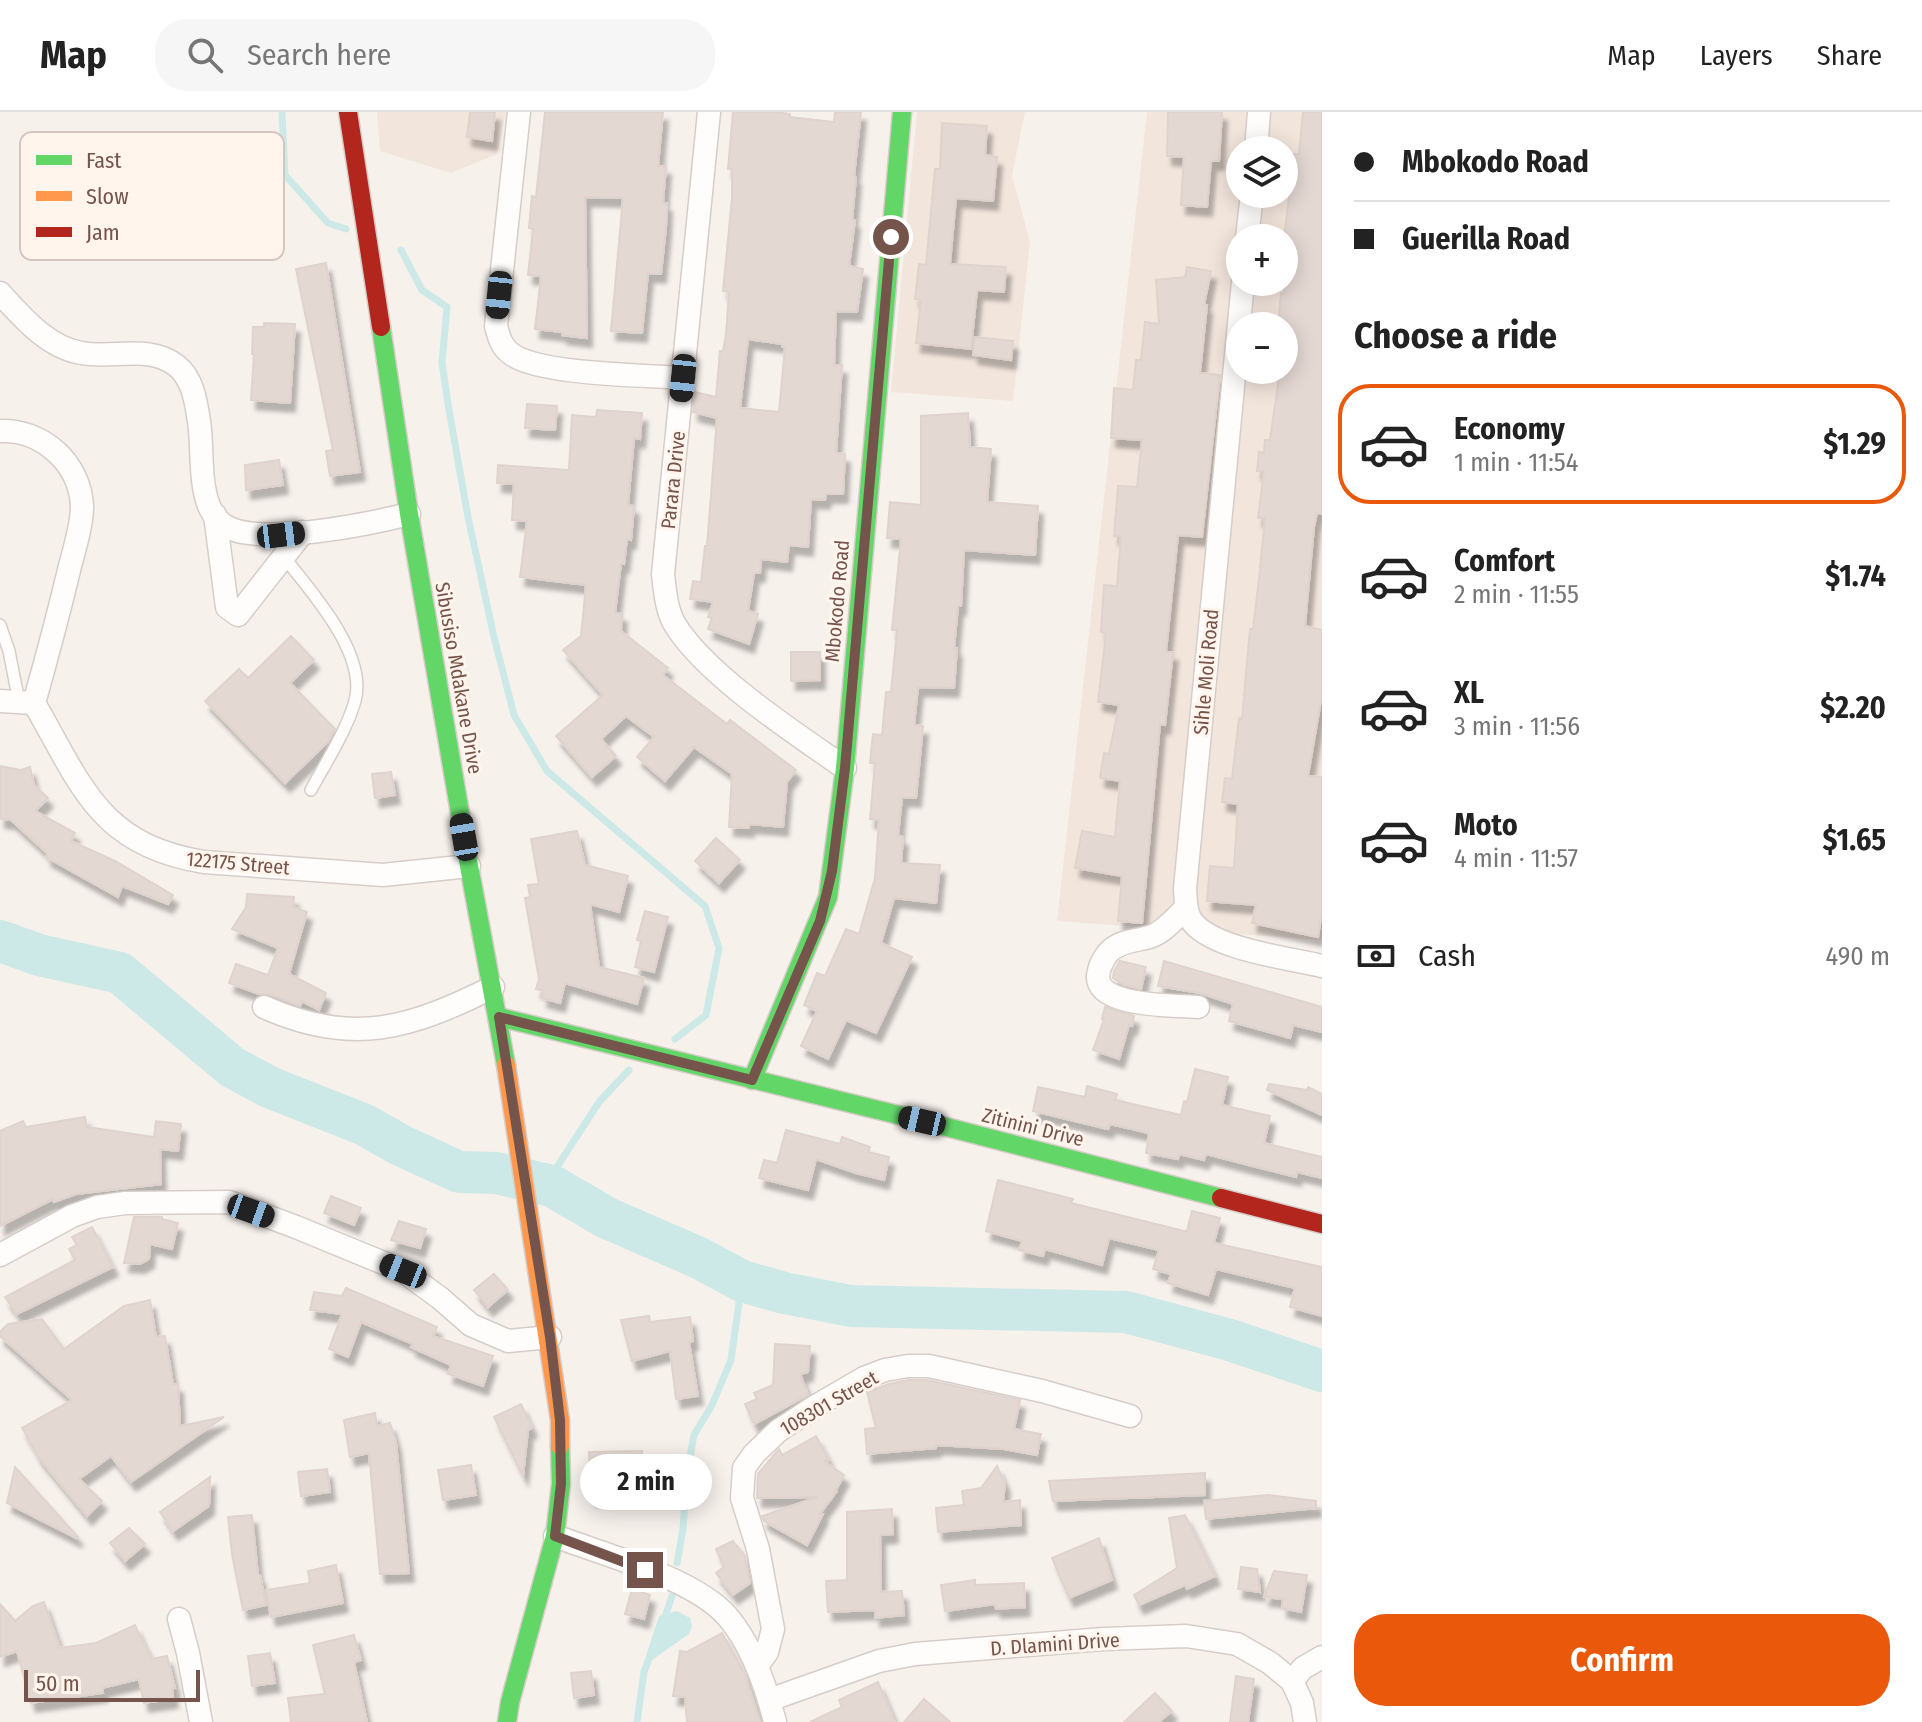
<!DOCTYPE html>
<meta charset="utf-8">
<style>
:root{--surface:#fff;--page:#f6f6f6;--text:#222;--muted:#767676;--line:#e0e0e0;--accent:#ea580c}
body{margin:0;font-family:"Fira Sans Condensed",sans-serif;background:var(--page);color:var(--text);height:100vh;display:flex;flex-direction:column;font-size:30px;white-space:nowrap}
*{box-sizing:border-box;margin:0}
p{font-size:26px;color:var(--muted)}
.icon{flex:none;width:44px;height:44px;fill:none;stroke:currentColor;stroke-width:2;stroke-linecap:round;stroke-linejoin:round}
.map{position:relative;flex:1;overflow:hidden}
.drawer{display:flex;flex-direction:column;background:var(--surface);width:600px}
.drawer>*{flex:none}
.top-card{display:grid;align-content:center;height:176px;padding:0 32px;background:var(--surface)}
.fabs{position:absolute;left:1226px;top:24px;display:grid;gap:16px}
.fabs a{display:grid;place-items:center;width:72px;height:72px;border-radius:50%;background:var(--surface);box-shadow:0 4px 20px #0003;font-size:40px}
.scale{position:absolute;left:24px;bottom:20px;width:176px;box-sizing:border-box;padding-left:8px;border:4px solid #75544c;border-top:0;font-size:22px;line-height:28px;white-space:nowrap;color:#75544c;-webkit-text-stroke:6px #fff5ed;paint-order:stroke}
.end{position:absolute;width:36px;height:36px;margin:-18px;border:10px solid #75544c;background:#fff;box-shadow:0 0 0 4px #fff}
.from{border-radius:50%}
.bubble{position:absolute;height:56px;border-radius:28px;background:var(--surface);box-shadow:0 4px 20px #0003;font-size:26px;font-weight:700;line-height:56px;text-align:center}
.car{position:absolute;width:24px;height:48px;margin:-24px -12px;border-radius:10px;box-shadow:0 0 6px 2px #0007;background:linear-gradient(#222 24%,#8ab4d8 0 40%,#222 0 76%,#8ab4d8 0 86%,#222 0)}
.top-card b{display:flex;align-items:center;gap:28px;height:76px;font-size:30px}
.top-card b+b{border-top:2px solid var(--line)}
.top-card i{width:20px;height:20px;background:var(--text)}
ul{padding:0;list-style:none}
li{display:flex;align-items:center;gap:24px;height:120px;margin:0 16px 12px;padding:0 16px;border:4px solid transparent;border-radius:32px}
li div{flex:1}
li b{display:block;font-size:30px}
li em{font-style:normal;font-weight:700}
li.selected{border-color:var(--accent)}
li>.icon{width:72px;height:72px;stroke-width:1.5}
h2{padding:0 32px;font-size:36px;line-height:96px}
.pay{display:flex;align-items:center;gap:20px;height:88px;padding:0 32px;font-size:30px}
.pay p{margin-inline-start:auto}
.action{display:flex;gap:16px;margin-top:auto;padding:16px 32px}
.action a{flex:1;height:92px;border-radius:32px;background:var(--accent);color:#fff;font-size:32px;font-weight:700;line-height:92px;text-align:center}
header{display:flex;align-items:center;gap:48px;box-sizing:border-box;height:112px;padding:0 40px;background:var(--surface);border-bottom:2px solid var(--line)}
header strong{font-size:38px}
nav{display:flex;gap:44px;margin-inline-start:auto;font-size:28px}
.search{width:560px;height:72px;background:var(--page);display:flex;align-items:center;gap:20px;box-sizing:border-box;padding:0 28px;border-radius:32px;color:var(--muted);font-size:30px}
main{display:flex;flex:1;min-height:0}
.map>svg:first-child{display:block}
.residential{fill:#f2e5dc;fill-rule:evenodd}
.water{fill:#cde9e7}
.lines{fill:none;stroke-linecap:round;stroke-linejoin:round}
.stream{stroke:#cde9e7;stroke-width:7}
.river{stroke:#cde9e7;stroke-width:42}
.building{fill:#e4d8d3;stroke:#e0d3ce;stroke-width:2;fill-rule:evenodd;filter:url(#shadow)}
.lane-casing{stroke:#d6cdc8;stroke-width:14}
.street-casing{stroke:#d6cdc8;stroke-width:25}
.fast-casing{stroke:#d6ccc8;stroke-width:21}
.slow-casing{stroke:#d6ccc8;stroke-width:21}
.jam-casing{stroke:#d6ccc8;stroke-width:21}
.lane{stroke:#fefdfc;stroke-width:11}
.street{stroke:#fefdfc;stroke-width:22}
.fast{stroke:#63d668;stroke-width:18}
.slow{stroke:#ff974d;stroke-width:18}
.jam{stroke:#b3261e;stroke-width:18}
.route{stroke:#75544c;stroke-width:10}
.labels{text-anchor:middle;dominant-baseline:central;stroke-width:6;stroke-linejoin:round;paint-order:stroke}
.street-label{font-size:20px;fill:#75544c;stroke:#fff5ed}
.key{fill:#fff5ed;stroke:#d6c5bd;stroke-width:2}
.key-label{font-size:22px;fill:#75544c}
</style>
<header>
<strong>Map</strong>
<div class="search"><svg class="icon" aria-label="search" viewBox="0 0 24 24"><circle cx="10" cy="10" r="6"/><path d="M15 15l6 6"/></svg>Search here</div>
<nav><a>Map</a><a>Layers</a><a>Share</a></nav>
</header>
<main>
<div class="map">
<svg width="1322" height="1610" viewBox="0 0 1322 1610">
<defs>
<filter id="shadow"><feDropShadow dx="5" dy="9" stdDeviation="2" flood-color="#0004"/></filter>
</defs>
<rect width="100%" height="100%" fill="#f7f1ec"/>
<g class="residential">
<polygon points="377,0 506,0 497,42 451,61 380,39"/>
<polygon points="917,0 1025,0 1012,63 1030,130 1013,289 891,280"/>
<path d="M1147,0H1322V828L1057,809ZM1240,38H1284V82H1240ZM1240,126H1284V170H1240ZM1240,214H1284V258H1240Z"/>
</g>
<polygon class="water" points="677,1499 690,1506 692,1514 689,1522 652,1548 646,1544 659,1504"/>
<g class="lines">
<g class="stream">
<polyline points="282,0 285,63 328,111 346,117"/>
<polyline points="401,138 422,178 447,195 442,251 449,298 468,405 494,525 514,603 547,659 705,794 719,836 706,903 675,927"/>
<polyline points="546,1072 599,990 629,958"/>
<polyline points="677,1451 683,1417 687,1361 694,1323 712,1293 731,1248 742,1169"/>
<polyline points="664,1508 672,1484"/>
<polyline points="637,1610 644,1560 652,1538"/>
</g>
<polyline class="river" points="0,829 39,843 120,861 232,955 269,975 365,1013 400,1033 459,1060 496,1061 552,1074 607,1106 697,1145 742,1169 784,1181 851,1194 1126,1200 1230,1228 1322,1259"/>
</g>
<g class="building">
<polygon points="470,0 495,0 492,29 467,25"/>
<polygon points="545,0 663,0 658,54 666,54 663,91 667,91 666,115 661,162 648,161 642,221 611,219 623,86 585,85 587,226 562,223 562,220 535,217 541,164 528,163 533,117 529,116 532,84 536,85"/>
<path d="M733,0H776L790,2V5L834,10L835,0H861L854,64L856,65L852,108H855L849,154L863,157L857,200L836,199L834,253H842L836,341L845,342L843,382H826L825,388L811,387L808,435L789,433L787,450L761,447L760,461H754L748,499L758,502L749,532L708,517L712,506L708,505L713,490L690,487L693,469L701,470L705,434H707L717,306L693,300L695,280L716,285L720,239H723L726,222L729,180L723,179L732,86V57H728ZM748,227L782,232V235H785L779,300L740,296Z"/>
<polygon points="1168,0 1222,0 1219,49 1211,49 1207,95 1181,93 1184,45 1167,44"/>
<polygon points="1303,0 1322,0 1322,402 1317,401 1314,415 1305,514 1322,518 1322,582 1308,664 1322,665 1322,798 1318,825 1252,811 1256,793 1207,789 1210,754 1234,756 1238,692 1222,690 1225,666 1232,667 1239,606 1242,607 1250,517 1253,517 1259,467 1265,406 1258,406 1264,359 1257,359 1259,340 1264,341 1265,328 1270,328 1280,258 1284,258 1284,214 1278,214 1281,181 1284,182 1285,118 1294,42 1299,42"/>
<polygon points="942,11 987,14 985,43 997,45 993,89 956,86 950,152 1006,155 1004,180 977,178 971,237 916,231 921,188 915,187 919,152 926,153 935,57 940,57"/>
<polygon points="326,151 360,360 330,364 326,339 333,338 296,157"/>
<polygon points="1187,155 1211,159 1204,193 1207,193 1200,261 1220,263 1202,425 1178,423 1166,540 1173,540 1165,613 1160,612 1142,811 1118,809 1122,764 1075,756 1082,719 1115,725 1120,669 1100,666 1104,641 1109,642 1119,593 1098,590 1106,521 1101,520 1104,473 1117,474 1121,424 1114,424 1118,374 1137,375 1142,328 1111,326 1114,276 1133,278 1136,248 1141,248 1145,210 1159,212 1156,168 1185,165"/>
<polygon points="264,211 295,212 290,291 251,288 254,242 252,242 253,215 264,215"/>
<polygon points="975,225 1013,229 1011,248 973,243"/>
<polygon points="527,292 557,294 555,318 525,316"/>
<polygon points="597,298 642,301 640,327 634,326 628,393 634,394 631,428 627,427 624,452 621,451 615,501 622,501 621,519 668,556 663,563 727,612 730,608 796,658 787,670 783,715 749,712 749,716 729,715 732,662 694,635 665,669 637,645 654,625 626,604 601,627 616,644 592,665 556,624 603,583 563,538 581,524 586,473 520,465 527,409 512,408 514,372 497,371 498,353 569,358 572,303 596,305"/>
<polygon points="968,301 970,335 991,337 987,390 1038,394 1035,443 964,438 961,494 958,494 954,536 957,536 954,576 918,575 914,613 923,614 916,686 902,685 898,724 903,725 901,751 940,753 936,791 894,786 881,831 912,845 876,921 846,908 828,947 801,934 817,899 804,893 817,861 825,864 846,817 859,822 875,766 879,708 870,707 875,651 870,651 873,622 882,623 886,580 891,580 897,518 892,518 901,427 887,426 890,390 921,393 921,304"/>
<polygon points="279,348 283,373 246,378 245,353"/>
<polygon points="291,524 314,548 290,571 335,617 328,630 285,671 205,589 239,557 248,566"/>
<polygon points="791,540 820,540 820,568 791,569"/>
<polygon points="0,654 21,658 30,655 34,673 48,686 35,699 75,721 71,729 115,749 173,783 168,792 122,774 118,785 46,745 48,742 11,708 0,707"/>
<polygon points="391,660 395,683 375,686 372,662"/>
<polygon points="577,719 585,753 628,764 619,800 590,792 599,855 644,866 637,892 565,871 560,891 542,886 544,879 536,877 539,867 525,786 530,785 528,773 539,772 531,727"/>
<polygon points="716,726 740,748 719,771 695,749"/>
<polygon points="247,782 294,785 293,795 307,800 289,862 326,881 319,898 302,889 300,894 269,882 259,882 229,871 236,852 268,863 278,836 232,817 246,795"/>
<polygon points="645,799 668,805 654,860 635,855 641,829 637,828"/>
<polygon points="1120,849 1146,855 1141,877 1124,873 1113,866 1114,859"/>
<polygon points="1164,849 1322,895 1322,920 1293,913 1290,926 1229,909 1233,892 1200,881 1158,874"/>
<polygon points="1105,895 1134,904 1132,914 1129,913 1119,947 1093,938 1104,907 1102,907"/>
<polygon points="1195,957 1228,965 1222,993 1270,1004 1264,1031 1322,1045 1322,1066 1297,1060 1296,1065 1206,1042 1204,1048 1179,1042 1178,1047 1146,1041 1149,1021 1110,1012 1108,1017 1033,999 1038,975 1085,985 1087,974 1117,982 1115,988 1181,1003 1184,989 1187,990"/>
<polygon points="1269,972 1307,978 1308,975 1322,982 1322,1003 1267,978"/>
<polygon points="85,1005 87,1015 154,1025 156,1009 181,1012 178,1039 160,1037 161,1072 76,1082 54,1090 53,1087 0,1114 0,1019 23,1009 26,1015"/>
<polygon points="786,1018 840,1032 842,1025 870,1035 868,1040 889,1045 884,1068 856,1061 816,1047 808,1078 759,1066 764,1048 777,1051"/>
<polygon points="998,1068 1073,1087 1071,1091 1184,1119 1187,1119 1192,1099 1220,1106 1214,1131 1322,1155 1322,1204 1290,1195 1295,1176 1216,1157 1208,1183 1168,1171 1171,1162 1153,1157 1159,1138 1109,1126 1102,1153 1045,1137 1043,1144 1019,1138 1022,1129 986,1119"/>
<polygon points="331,1084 361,1096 354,1113 324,1101"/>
<polygon points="134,1105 162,1105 162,1107 178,1111 172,1137 150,1132 149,1147 140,1152 124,1151"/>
<polygon points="399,1109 426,1117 420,1136 391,1128"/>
<polygon points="92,1115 113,1155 17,1202 5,1185 75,1148 69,1137 77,1133 72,1125"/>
<polygon points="494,1162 508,1178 488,1195 474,1178"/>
<polygon points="346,1176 437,1215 433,1224 493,1244 483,1274 448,1262 451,1253 411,1235 413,1232 361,1210 348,1245 329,1237 342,1202 310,1198 314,1180 342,1184"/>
<polygon points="150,1188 156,1225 165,1224 173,1272 178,1272 180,1314 224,1305 131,1370 111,1344 79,1367 102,1389 87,1404 39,1346 22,1316 72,1288 0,1224 0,1220 8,1212 42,1207 64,1237 124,1194"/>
<polygon points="649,1204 650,1210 690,1205 693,1229 689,1230 698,1284 676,1287 670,1239 632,1249 621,1208"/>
<polygon points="775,1232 810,1234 808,1260 800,1262 808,1283 754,1312 745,1292 757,1287 754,1281 773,1273"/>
<polygon points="909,1268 927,1268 1020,1288 1014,1317 1041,1322 1037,1343 1004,1337 936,1333 936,1336 867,1342 865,1317 876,1316 867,1280 889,1272"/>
<polygon points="521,1292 532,1316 528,1318 523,1364 494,1305"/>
<polygon points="375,1301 377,1314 390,1311 396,1331 409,1461 380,1462 369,1341 350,1345 344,1308"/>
<polygon points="816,1324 829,1348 824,1349 844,1363 835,1380 837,1379 820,1402 823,1402 807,1433 764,1409 762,1404 818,1385 757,1386 758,1362 779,1337 782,1343"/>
<polygon points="642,1339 643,1376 591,1385 589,1340"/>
<polygon points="471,1353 476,1383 443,1388 438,1358"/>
<polygon points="997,1354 1005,1372 1003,1390 1020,1388 1021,1413 938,1420 936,1396 964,1393 962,1379 981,1376"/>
<polygon points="15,1355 78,1425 76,1426 7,1391"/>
<polygon points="327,1357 330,1380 301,1384 298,1360"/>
<polygon points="1205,1361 1205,1383 1053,1389 1049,1369"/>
<polygon points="210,1365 209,1394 173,1419 160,1400"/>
<polygon points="1268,1383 1316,1389 1316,1396 1206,1407 1204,1389"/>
<polygon points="892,1397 893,1422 880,1423 881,1480 902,1479 904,1503 875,1506 875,1498 828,1500 826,1469 847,1468 847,1400"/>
<polygon points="252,1403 258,1463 260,1463 266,1493 243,1498 232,1442 228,1405"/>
<polygon points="1185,1403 1215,1464 1187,1477 1185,1473 1139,1493 1134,1483 1177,1456 1169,1406"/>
<polygon points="129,1416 145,1432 125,1449 110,1431"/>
<polygon points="1099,1426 1112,1468 1069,1486 1052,1446"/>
<polygon points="733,1429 745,1444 750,1471 733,1483 716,1461 724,1455 716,1437"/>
<polygon points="336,1453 343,1491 271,1505 266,1478 310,1471 308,1459"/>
<polygon points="1241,1455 1257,1457 1260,1480 1238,1477"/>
<polygon points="1274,1459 1307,1463 1301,1500 1282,1496 1283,1487 1264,1485"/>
<polygon points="975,1468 975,1473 1024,1471 1025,1495 996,1497 995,1492 945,1499 941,1473"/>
<polygon points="632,1477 650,1483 644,1507 625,1502"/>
<polygon points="44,1490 60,1536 96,1531 135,1513 151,1547 167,1544 175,1576 172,1577 173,1587 144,1591 139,1567 102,1576 103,1581 31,1591 17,1539 0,1545 0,1492 15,1509 33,1494"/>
<polygon points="722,1521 744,1560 760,1610 687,1610 685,1585 673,1584 680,1539 687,1540"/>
<polygon points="354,1523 361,1548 354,1550 367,1610 291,1610 288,1586 325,1582 313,1533"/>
<polygon points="270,1541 275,1571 252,1574 248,1544"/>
<polygon points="591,1559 594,1583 574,1586 571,1561"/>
<polygon points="1236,1564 1254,1567 1248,1610 1230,1610"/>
<polygon points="878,1570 895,1610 810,1610 842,1595 839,1588"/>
<polygon points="1155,1581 1172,1599 1159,1610 1124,1610"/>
<polygon points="924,1587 950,1610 904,1610"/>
</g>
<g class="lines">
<defs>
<g id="lane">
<path d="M283,444C311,479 368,542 355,589C346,620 326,650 311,678"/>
<polyline points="0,513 9,539 19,590"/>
</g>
<g id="street">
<path d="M519,0L496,214C499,225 501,234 510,241C536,263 646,263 683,266"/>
<path d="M709,0L663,462C665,478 666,496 674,511C704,562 795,621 845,656"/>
<polyline points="1256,38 1259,0"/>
<polyline points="1247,126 1252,82"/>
<path d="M1243,170L1185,777C1186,788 1185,799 1191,808C1210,837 1289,846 1322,854"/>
<path d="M0,181C22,205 48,236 82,241C113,247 150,232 177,254C193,267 196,290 199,309C203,336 199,368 209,394C213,403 220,412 229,416C267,433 369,412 409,402"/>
<path d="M0,319C42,317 80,351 82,394C82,413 75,435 70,454C59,500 47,545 34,591C82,674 99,733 204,750L383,763L469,754"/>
<polyline points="215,403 227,495 238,503 303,420"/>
<polyline points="0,589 34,591"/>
<path d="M1186,796C1176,805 1165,819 1152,824C1139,829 1122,828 1111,838C1106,842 1100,853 1099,859C1088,896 1176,893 1198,895"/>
<path d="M264,895C353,935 411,916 493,875"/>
<polyline points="0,1143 72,1104 97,1095 125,1091 229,1090 296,1115 403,1159 440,1186 471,1213 508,1229 550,1225"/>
<path d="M555,1424C604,1443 692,1465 727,1504C752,1533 766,1574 775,1610"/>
<polyline points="179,1507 188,1541 201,1610"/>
<polyline points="757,1554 767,1540 773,1517 758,1437 742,1386 744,1356 754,1342 778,1319 816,1294 864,1266 885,1258 908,1254 929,1254 1042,1279 1130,1304"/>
<polyline points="1292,1569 1303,1556 1322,1545"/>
<polyline points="769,1588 879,1549 915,1542 1104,1527 1186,1524 1237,1532 1270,1551 1292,1569 1302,1591 1305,1610"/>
</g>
<g id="fast">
<polyline points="381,215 409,402 469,754 506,953"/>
<polyline points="499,905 931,1011 1221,1086"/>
<polyline points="752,968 828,785 845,656 902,0"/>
<polyline points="507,1610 510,1590 555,1424 561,1372 560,1334"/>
</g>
<polyline id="slow" points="506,953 560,1308 560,1334"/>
<g id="jam">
<polyline points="348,0 381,215"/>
<polyline points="1221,1086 1322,1112"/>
</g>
</defs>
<use href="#lane" class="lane-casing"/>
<use href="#street" class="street-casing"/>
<use href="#fast" class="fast-casing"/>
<use href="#slow" class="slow-casing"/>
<use href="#jam" class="jam-casing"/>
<use href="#lane" class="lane"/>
<use href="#street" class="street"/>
<use href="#fast" class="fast"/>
<use href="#slow" class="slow"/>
<use href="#jam" class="jam"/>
</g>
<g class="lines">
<polyline class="route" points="645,1458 555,1424 561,1372 560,1308 550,1225 499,905 752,968 820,809 832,759 845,656 891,125"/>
</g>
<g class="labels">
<g class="street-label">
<text transform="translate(673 368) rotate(-84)">Parara Drive</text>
<text transform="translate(837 489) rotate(-85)">Mbokodo Road</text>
<text transform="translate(1206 560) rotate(-85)">Sihle Moli Road</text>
<text transform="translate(459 566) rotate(80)">Sibusiso Mdakane Drive</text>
<text transform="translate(238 751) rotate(5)">122175 Street</text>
<text transform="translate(1033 1015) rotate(14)">Zitinini Drive</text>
<text transform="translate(829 1291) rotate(-30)">108301 Street</text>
<text transform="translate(1055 1532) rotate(-4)">D. Dlamini Drive</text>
</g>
</g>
<rect x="20" y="20" width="264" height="128" rx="12" class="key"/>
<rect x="36" y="43" width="36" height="10" fill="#63d668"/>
<rect x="36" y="79" width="36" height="10" fill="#ff974d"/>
<rect x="36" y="115" width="36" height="10" fill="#b3261e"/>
<g class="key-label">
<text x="86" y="56">Fast</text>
<text x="86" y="92">Slow</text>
<text x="86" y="128">Jam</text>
</g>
</svg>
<div class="fabs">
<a><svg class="icon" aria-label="layers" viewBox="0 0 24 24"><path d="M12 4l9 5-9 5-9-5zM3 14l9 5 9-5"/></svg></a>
<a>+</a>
<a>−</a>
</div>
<div class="scale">50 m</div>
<i class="end from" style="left:891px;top:125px"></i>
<i class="end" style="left:645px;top:1458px"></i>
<div class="bubble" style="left:580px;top:1342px;width:132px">2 min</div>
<i class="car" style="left:499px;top:183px;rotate:186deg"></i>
<i class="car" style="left:683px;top:266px;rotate:186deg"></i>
<i class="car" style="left:281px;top:423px;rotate:83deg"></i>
<i class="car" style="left:464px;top:725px;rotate:350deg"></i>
<i class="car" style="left:922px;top:1009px;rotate:283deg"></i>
<i class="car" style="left:251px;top:1099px;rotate:110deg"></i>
<i class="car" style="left:403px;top:1159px;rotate:292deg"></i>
</div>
<section class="drawer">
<div class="top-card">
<b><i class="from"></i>Mbokodo Road</b>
<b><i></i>Guerilla Road</b>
</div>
<h2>Choose a ride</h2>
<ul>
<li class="selected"><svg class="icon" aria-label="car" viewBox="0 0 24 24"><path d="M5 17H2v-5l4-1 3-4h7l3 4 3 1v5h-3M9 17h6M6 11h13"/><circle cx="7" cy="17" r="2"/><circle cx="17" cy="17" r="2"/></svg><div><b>Economy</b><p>1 min · 11:54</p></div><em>$1.29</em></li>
<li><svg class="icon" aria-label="car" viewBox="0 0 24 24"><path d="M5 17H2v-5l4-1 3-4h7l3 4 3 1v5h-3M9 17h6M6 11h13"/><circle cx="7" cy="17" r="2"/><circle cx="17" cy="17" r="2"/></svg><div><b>Comfort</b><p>2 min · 11:55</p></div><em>$1.74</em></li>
<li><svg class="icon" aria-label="car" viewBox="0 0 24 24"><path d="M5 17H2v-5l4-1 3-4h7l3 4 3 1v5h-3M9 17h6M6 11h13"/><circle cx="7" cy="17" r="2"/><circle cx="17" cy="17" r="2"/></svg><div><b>XL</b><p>3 min · 11:56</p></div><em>$2.20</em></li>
<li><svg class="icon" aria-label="car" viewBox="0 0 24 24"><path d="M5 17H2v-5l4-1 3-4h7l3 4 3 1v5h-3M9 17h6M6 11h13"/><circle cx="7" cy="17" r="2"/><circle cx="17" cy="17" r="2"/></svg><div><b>Moto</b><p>4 min · 11:57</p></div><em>$1.65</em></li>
</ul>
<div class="pay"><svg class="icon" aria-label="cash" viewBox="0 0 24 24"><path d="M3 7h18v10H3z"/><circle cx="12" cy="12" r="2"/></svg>Cash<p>490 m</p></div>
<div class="action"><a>Confirm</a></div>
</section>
</main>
